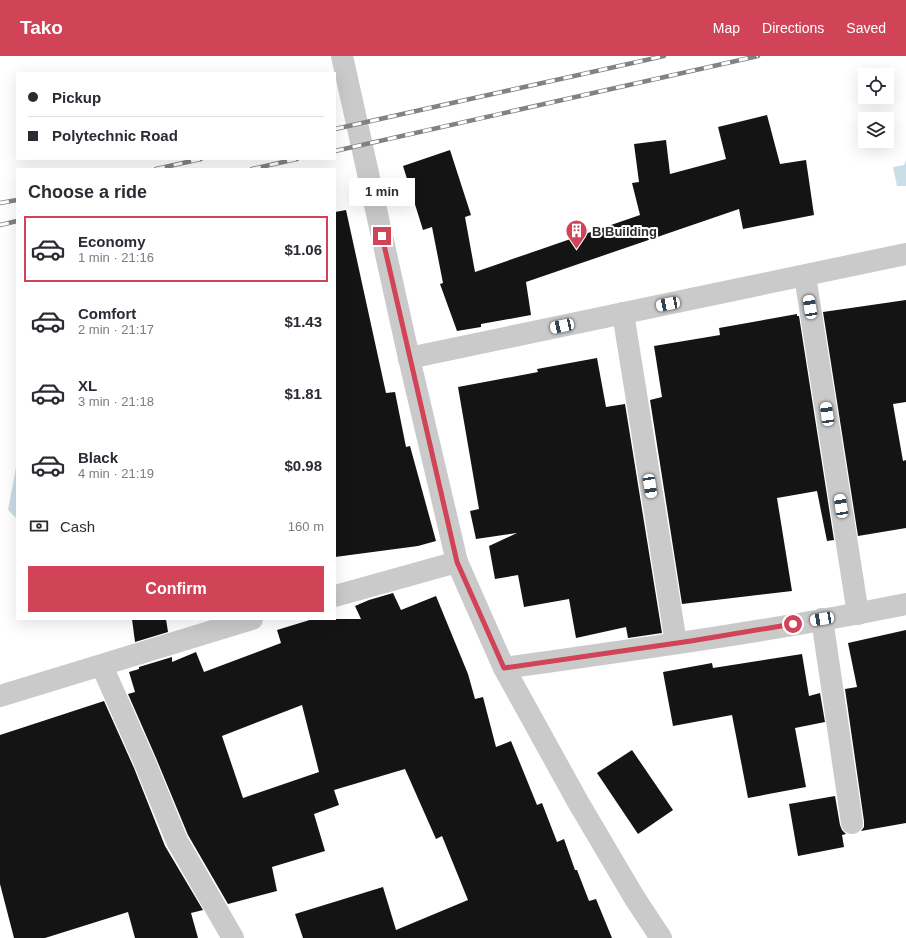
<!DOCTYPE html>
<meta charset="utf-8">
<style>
:root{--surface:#fff;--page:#f2f2f3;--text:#2b2b33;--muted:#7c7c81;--line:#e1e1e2;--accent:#d14356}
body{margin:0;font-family:Arial,sans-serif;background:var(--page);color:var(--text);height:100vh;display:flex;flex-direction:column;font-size:15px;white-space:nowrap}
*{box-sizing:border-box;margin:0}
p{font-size:13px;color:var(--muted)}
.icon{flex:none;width:22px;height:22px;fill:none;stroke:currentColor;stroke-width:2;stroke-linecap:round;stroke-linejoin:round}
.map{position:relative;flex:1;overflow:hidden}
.details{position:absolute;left:16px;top:112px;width:320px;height:452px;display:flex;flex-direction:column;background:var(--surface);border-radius:0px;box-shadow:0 4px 16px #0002}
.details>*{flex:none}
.guide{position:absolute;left:16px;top:16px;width:320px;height:88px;border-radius:0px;box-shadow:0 4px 16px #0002;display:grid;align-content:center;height:88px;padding:0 12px;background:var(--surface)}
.buttons{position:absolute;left:858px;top:12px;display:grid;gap:8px}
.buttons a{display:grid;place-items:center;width:36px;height:36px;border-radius:0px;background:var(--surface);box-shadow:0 4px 16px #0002;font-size:20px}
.end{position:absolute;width:18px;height:18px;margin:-9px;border:5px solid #d14356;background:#fff;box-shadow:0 0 0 2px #fff}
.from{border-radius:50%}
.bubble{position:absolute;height:28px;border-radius:0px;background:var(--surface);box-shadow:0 4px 16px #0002;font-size:13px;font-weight:700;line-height:28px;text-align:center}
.car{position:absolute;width:12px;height:24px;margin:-12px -6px;border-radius:5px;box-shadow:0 0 3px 1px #0007;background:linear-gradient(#fff 24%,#345 0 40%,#fff 0 76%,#345 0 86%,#fff 0)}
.guide b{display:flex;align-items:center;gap:14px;height:38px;font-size:15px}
.guide b+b{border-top:1px solid var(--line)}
.guide i{width:10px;height:10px;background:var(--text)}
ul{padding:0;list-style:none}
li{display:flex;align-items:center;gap:12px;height:66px;margin:0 8px 6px;padding:0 4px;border:2px solid transparent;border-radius:0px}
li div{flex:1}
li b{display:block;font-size:15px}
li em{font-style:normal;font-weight:700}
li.active{border-color:var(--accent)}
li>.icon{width:36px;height:36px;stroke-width:1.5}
h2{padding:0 12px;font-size:18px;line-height:48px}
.pay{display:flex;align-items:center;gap:10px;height:44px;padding:0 12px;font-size:15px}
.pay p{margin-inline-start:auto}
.button{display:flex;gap:8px;margin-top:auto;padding:8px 12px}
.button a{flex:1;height:46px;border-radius:0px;background:var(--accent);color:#fff;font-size:16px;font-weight:700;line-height:46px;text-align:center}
header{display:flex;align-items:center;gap:24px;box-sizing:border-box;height:56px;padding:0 20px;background:var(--accent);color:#fff}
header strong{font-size:19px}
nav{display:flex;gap:22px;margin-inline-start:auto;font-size:14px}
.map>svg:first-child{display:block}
.water{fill:#cadee7}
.building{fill:#141414;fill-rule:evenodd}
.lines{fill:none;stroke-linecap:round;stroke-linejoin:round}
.minor{stroke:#cacaca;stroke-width:22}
.rail-casing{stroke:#828282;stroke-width:4.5}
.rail{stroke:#fff;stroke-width:3;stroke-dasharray:9;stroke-linecap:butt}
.route{stroke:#d14356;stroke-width:5}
.labels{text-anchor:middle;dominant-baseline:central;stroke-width:4;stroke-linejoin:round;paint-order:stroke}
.poi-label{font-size:13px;font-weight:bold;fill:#2d2d2d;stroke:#fff;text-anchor:start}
</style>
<header>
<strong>Tako</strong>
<nav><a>Map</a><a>Directions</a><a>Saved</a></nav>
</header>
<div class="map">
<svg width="906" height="882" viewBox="0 0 906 882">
<rect width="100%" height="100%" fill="#fff"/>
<g class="water">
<polygon points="906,104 906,130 897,130 893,111 904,109"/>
<polygon points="17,406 17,463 8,454"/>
</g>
<g class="building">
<polygon points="767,59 780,108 806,104 814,159 743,173 739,153 526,226 531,259 481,268 481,271 457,275 440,228 443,227 432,171 423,174 403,110 450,94 471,159 465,161 475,216 640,159 632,127 639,126 634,88 666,84 670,118 726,103 718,71"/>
<polygon points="346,154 386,337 395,336 406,391 410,390 436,485 418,490 335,501 335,156"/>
<polygon points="906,244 906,346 893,348 903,405 906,404 906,472 858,480 823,256"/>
<polygon points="797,258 797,260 799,260 834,484 827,485 817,435 777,442 792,535 682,548 650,344 662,341 654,290 720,279 719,272"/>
<polygon points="597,302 606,351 625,348 662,577 628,582 626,571 576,582 569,543 524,551 518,519 495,523 489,490 517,477 476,483 470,455 479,453 458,331 538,316 537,313"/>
<path d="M393,537L401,554L436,540L468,618L475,643L483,641L496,691L511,685L537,749L542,747L557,786L564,783L575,814H577L589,845L596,843L612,882H303L295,858L383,831L396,874L468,844L442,780L436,783L405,713L334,734L339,749L314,758L325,795L272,811L277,835L228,848L188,779L156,702L128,638L135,636L129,616L139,613V611L172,601V606L196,596L204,616L281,587L277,574L313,563H361L355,550L369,544ZM302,649L319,716L243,742L222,680Z"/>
<polygon points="132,563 166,563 168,576 135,586"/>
<polygon points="906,574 906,767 861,775 864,771 864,765 845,633 857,631 848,587"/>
<polygon points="802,598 809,640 820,637 825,666 795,672 806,731 748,742 732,659 673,670 663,616 712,607 713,612"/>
<polygon points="104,645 134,712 165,790 203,854 191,857 198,882 135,882 128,856 45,882 14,882 0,828 0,679"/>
<polygon points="632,694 673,754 638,778 597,717"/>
<polygon points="835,740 840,769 842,774 846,778 842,779 844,791 798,800 789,748"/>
</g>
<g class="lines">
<g class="minor">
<polyline points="342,0 409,302 457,506 504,612 578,746 634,841 661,882"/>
<polyline points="805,220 858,558"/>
<polyline points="623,257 676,587"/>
<polyline points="409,302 906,198"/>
<polyline points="335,540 457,506"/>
<polyline points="822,563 852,767"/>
<polyline points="102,610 145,707 177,785 233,882"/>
<path d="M504,612C638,593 773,575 906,548"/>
<polyline points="0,640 252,563"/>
</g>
<defs>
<g id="rail">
<polyline points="335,73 664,0"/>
<polyline points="335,95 758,0"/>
<polyline points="156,113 201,103"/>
<polyline points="252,113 297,103"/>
<polyline points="0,147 17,144"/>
<polyline points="0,169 17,165"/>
</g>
</defs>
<use href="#rail" class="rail-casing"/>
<use href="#rail" class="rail"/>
</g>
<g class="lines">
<polyline class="route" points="382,180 457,506 504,612 691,585 793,568"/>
</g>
<defs>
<symbol id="building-pin" viewBox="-11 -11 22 30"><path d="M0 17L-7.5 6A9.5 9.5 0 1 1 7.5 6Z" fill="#d14356" stroke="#fff"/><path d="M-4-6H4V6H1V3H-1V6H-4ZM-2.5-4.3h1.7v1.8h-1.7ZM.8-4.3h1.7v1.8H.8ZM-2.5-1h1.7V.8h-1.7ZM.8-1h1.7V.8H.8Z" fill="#fff"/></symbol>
</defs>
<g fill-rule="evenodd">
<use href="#building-pin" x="564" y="162" width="25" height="34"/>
</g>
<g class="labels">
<g class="poi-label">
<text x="592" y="175">B Building</text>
</g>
</g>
</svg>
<div class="buttons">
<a><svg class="icon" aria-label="locate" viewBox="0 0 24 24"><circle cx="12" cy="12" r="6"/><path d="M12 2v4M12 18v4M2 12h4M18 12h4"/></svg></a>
<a><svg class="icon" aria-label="layers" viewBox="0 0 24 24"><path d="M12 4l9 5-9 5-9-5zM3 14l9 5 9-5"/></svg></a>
</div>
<i class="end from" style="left:793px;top:568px"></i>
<i class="end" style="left:382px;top:180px"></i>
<div class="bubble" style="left:349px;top:122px;width:66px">1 min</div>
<i class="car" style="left:668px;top:248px;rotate:259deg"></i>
<i class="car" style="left:810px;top:251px;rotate:351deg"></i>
<i class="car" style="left:562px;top:270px;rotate:258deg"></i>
<i class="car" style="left:827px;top:358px;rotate:352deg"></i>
<i class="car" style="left:650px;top:430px;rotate:171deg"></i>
<i class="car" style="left:841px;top:450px;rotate:351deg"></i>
<i class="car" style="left:822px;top:563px;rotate:261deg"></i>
<div class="guide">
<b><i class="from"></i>Pickup</b>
<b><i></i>Polytechnic Road</b>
</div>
<section class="details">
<h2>Choose a ride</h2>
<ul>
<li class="active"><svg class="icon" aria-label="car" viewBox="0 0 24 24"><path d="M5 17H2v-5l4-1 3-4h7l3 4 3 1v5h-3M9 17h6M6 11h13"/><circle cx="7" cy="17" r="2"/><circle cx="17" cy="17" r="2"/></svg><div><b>Economy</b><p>1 min · 21:16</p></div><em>$1.06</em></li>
<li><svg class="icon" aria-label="car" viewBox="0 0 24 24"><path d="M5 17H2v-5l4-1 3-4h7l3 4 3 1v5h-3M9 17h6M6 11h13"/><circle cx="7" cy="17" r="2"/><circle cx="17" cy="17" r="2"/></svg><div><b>Comfort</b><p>2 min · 21:17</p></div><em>$1.43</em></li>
<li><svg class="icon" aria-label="car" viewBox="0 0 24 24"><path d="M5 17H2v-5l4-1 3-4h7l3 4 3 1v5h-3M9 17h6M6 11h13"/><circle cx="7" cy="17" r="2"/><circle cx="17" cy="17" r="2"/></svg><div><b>XL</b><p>3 min · 21:18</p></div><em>$1.81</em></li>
<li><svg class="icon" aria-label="car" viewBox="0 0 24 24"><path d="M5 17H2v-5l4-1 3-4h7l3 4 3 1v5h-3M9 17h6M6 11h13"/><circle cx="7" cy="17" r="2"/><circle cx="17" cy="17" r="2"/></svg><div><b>Black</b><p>4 min · 21:19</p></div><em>$0.98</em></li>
</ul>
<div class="pay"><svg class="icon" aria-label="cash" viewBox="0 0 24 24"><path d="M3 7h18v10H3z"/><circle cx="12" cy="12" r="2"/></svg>Cash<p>160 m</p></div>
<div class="button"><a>Confirm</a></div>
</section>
</div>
